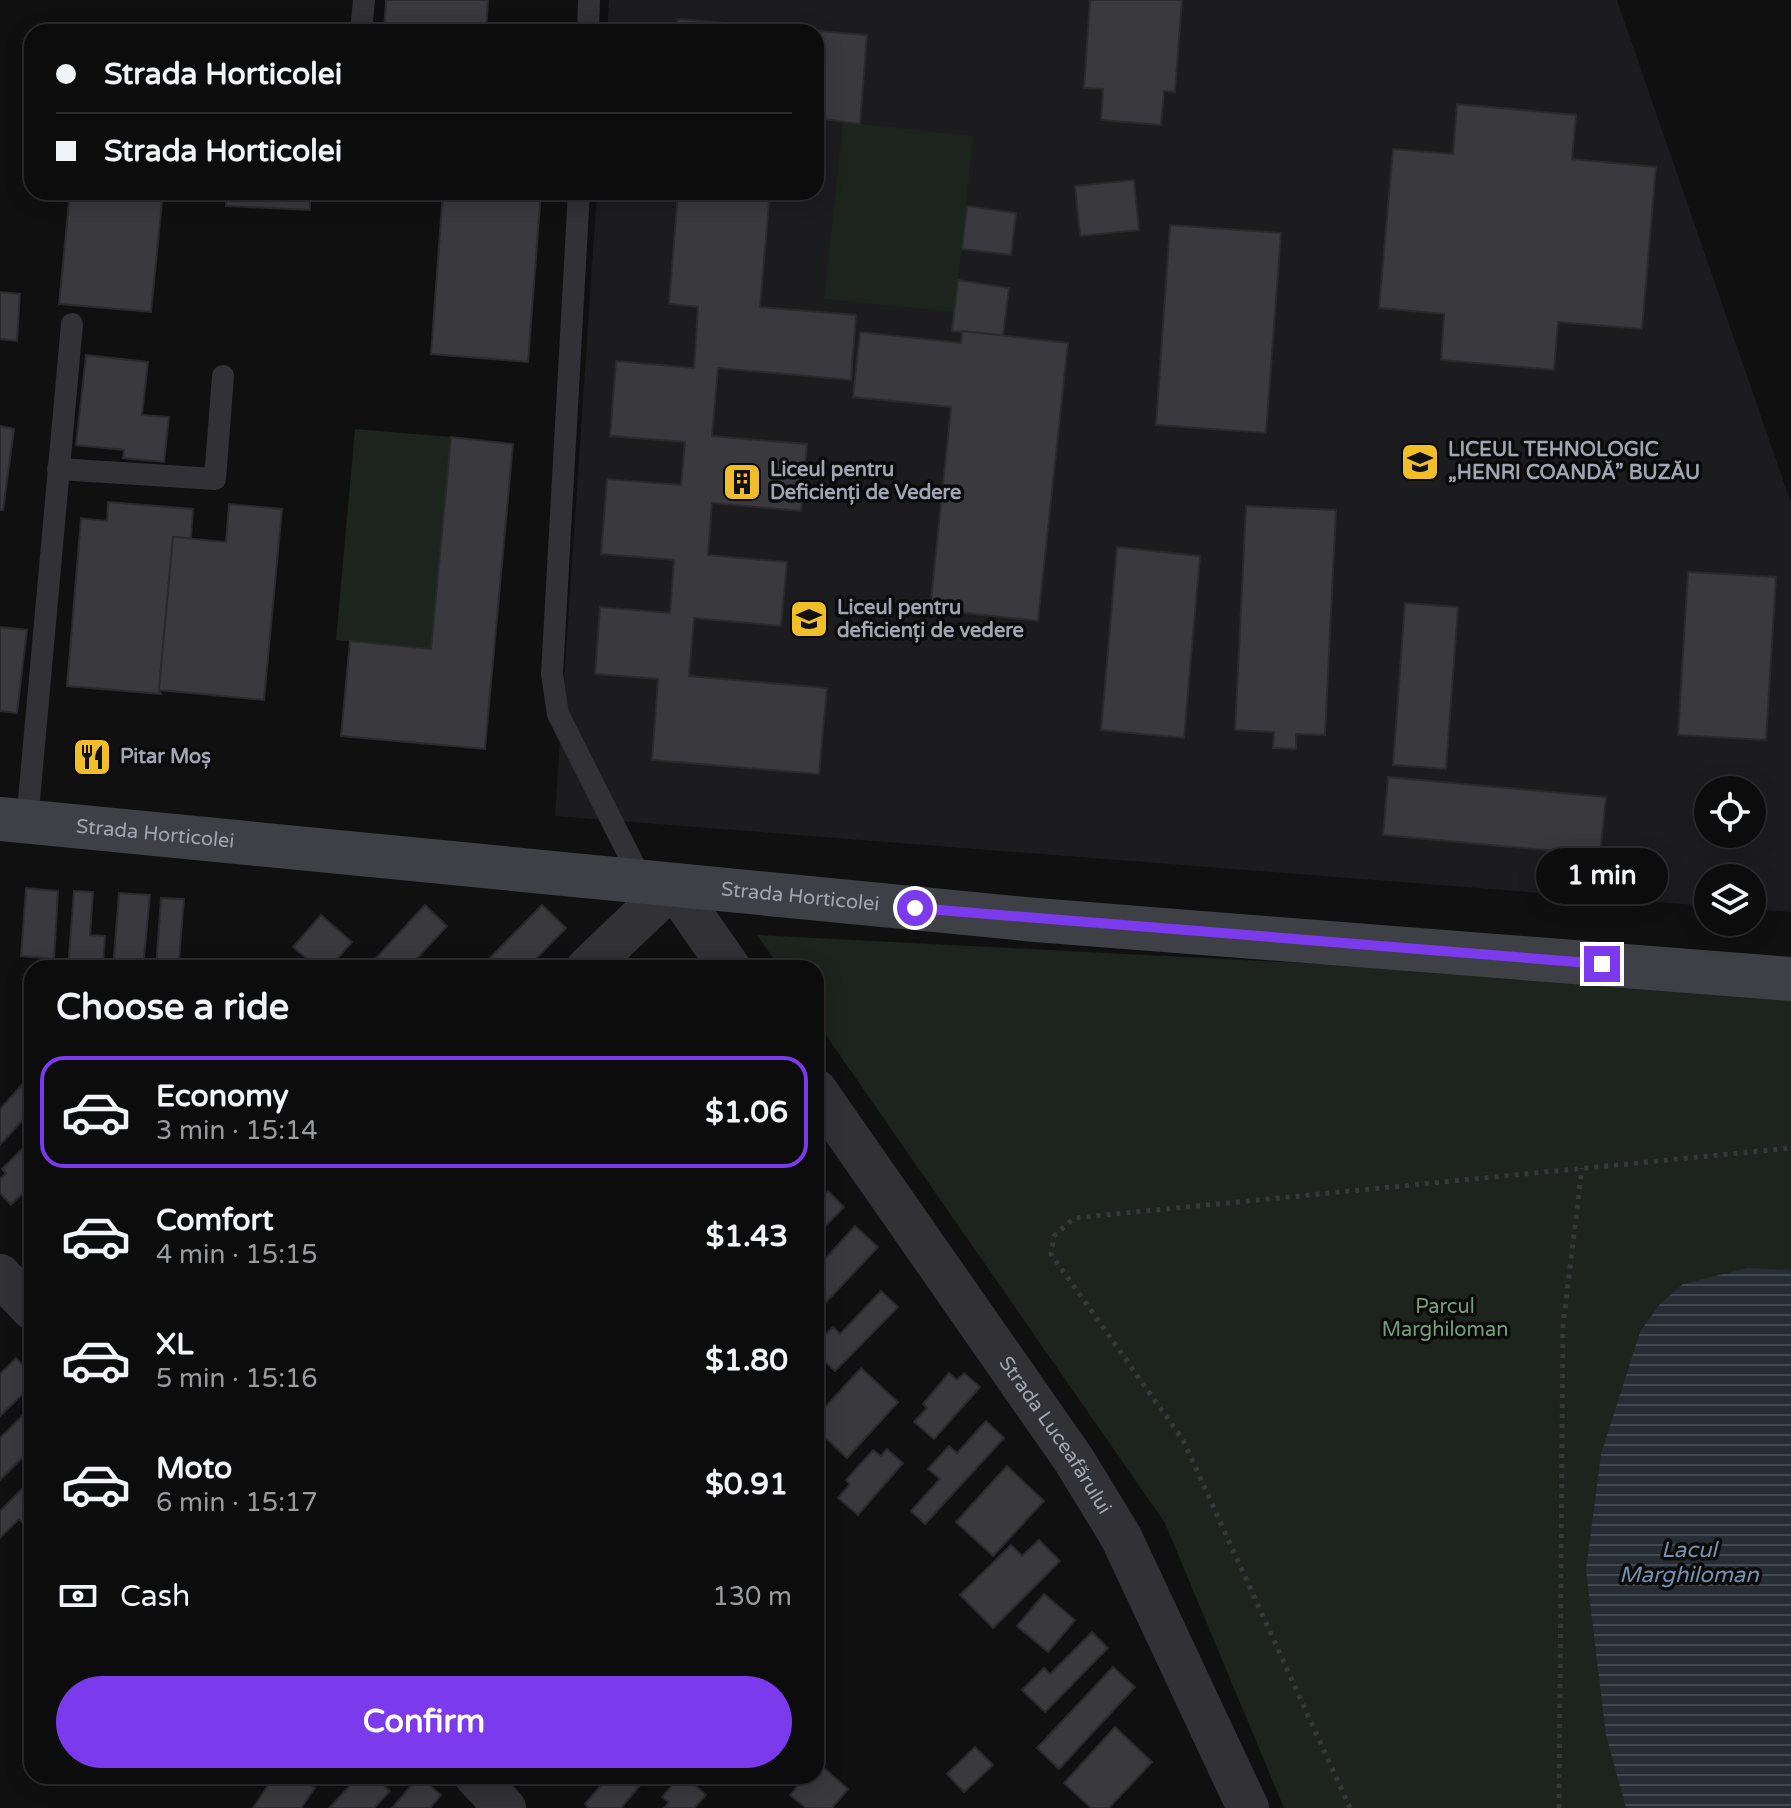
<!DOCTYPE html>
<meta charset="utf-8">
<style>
:root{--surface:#0c0c0d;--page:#1a1a1b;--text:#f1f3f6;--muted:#9a9b9d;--line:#2c2c2e;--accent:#7c3aed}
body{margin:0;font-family:"Varela Round",sans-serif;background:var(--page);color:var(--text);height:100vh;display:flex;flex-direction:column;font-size:30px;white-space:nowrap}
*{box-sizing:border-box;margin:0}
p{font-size:26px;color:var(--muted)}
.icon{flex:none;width:44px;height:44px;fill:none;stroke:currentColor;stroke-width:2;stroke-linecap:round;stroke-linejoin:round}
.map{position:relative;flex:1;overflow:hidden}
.sheet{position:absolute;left:24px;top:960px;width:800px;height:824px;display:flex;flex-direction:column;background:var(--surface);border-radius:24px;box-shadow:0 4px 20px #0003,0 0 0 2px var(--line)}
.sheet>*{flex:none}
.top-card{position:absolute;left:24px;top:24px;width:800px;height:176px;border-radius:24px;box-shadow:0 4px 20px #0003,0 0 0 2px var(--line);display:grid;align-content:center;height:176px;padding:0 32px;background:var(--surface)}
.buttons{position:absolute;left:1694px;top:776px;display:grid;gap:16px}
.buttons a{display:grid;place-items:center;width:72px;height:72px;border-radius:50%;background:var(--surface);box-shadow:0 4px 20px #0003,0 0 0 2px var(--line);font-size:40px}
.end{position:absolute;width:36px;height:36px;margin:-18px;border:10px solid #7c3aed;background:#fff;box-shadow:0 0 0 4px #fff}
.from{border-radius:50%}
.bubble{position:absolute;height:56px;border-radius:28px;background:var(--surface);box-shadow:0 4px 20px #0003,0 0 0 2px var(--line);font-size:26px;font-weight:700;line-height:56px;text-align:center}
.top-card b{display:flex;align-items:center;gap:28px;height:76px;font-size:30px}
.top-card b+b{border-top:2px solid var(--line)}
.top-card i{width:20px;height:20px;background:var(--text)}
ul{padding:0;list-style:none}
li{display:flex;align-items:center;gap:24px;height:112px;margin:0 16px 12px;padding:0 16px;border:4px solid transparent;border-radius:24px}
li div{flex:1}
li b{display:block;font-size:30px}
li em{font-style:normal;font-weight:700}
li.active{border-color:var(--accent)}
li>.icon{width:72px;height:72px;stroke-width:1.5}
h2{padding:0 32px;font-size:36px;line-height:96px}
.pay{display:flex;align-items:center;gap:20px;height:88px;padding:0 32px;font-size:30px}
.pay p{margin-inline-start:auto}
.button{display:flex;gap:16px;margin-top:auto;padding:16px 32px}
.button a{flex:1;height:92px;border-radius:48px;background:var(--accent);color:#fff;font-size:32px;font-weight:700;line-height:92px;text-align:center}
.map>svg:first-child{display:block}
.built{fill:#1c1c1e;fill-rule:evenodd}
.green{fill:#1c241d}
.water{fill:url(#water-rules)}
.building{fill:#3a3a3e;stroke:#2a2a2d;stroke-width:2}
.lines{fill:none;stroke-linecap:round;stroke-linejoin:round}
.path{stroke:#37383d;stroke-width:5;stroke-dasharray:4 6;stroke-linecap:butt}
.lane{stroke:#313136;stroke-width:22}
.street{stroke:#313136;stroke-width:42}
.secondary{stroke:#3f4046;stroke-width:44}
.route{stroke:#7c3aed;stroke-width:10}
.labels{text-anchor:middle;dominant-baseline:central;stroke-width:7;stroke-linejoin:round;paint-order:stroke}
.poi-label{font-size:20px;font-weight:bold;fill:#a1a5b2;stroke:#0b0b0c;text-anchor:start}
.street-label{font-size:20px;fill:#a1a5b2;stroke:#0b0b0c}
.park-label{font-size:20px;fill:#789d7d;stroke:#0b0b0c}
.water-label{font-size:22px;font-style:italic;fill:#7790ae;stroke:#0b0b0c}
</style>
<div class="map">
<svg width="1791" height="1808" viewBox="0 0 1791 1808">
<defs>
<pattern id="water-rules" width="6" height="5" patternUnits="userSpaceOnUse" patternTransform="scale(2)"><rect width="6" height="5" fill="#262d34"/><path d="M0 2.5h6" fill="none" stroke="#42484f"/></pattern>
</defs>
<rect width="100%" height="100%" fill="#101011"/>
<path class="built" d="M609,0H1617L1791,503V912L1752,909V878H1708V906L555,816L597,192H816V32H607ZM1708,790H1752V834H1708Z"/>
<g class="green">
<polygon points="843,122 973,136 955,312 824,299"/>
<polygon points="355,429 451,437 431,649 336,640"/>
<polygon points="757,935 1791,988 1791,1808 1284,1808 1165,1523 816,1021 816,968 780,968"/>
</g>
<polygon class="water" points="1748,1268 1791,1270 1791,1808 1626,1808 1606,1735 1586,1570 1601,1454 1640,1332 1660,1304 1683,1284"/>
<g class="building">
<polygon points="386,0 488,0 486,32 384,32"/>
<polygon points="1090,0 1182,0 1175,92 1164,91 1161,125 1101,120 1103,89 1084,88"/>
<polygon points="678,19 867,35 860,124 816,118 816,32 677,32"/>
<polygon points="1457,104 1576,115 1572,159 1656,167 1642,329 1558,322 1554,370 1441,360 1444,314 1379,308 1393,149 1453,154"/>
<polygon points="1134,180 1139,230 1080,236 1075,186"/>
<polygon points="70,192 123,196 124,192 163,192 151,312 59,304"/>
<polygon points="226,192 310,192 310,210 226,206"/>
<polygon points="443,192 541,192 528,362 431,354"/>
<polygon points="678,192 770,192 760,307 856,315 851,380 718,368 712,436 807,444 801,511 712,503 708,555 787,562 781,626 694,618 689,676 827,688 819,774 652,760 658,679 595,674 600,607 670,613 674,560 601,554 607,479 681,485 685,442 610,436 616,361 694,368 698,307 669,304"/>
<polygon points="967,206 1016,213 1011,255 962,249"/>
<polygon points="1170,225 1281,233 1266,433 1156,425"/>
<polygon points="958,280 1009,288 1003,336 952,331"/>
<polygon points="0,292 20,294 17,341 0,339"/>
<polygon points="962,331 1068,343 1038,621 930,609 951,407 853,397 860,332 961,343"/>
<polygon points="86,355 148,362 142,415 169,417 164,462 123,458 124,450 76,445"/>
<polygon points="0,426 14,429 3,510 0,510"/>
<polygon points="451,437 513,444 485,749 341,736 350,641 431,649"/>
<polygon points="108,502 193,509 191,538 173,537 159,690 161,694 67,686 81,518 107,521"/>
<polygon points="229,504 282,509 264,700 159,690 173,537 226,542"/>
<polygon points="1246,506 1336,510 1325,735 1296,734 1296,749 1273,748 1274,732 1235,730"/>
<polygon points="1117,547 1200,556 1184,738 1101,730"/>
<polygon points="1688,572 1776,577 1766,740 1678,735"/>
<polygon points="1405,603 1458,607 1446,769 1393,765"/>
<polygon points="0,627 27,630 17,713 0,711"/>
<polygon points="1388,777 1606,797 1600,855 1383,835"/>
<polygon points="26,888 58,891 54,959 21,956"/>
<polygon points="74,891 93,892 90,935 105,936 103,966 68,968"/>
<polygon points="119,893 150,895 143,968 113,968"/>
<polygon points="161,898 184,899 179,959 189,959 188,968 156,968"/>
<polygon points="425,905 447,926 408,968 367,968"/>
<polygon points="542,905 566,928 527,968 480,968"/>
<polygon points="321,915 352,942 329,968 318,968 293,947"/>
<polygon points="28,1078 32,1082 32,1110 0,1145 0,1109"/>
<polygon points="31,1140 32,1184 11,1205 0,1193 0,1179 6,1173 2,1169"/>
<polygon points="828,1191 844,1207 816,1236 816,1203"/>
<polygon points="855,1226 878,1247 816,1313 816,1269"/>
<polygon points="881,1291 898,1307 835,1371 816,1353 816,1344 833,1327 840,1334"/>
<polygon points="16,1358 32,1375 32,1385 0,1416 0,1374"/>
<polygon points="861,1368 898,1402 847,1458 816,1429 816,1417"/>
<polygon points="949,1373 957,1380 964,1373 980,1387 934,1439 914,1422 927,1408 923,1404"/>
<polygon points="32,1406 32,1448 0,1480 0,1438"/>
<polygon points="986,1421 1004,1438 925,1524 911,1511 940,1479 928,1469 949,1446 957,1453"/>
<polygon points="887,1449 903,1463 858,1515 838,1498 850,1484 846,1480 873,1450 881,1456"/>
<polygon points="1007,1466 1044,1501 993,1556 956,1522"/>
<polygon points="32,1479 32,1522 27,1527 19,1519 0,1538 0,1511"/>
<polygon points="1039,1540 1060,1561 993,1628 960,1595 1011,1545 1022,1556"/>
<polygon points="1044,1594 1075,1620 1048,1652 1017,1626"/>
<polygon points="1092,1632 1108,1648 1045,1712 1022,1690 1044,1668 1050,1674"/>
<polygon points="1113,1667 1135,1687 1059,1769 1037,1748"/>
<polygon points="1115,1727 1152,1762 1109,1808 1091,1808 1064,1783"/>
<polygon points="975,1747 993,1765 964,1792 947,1774"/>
<polygon points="817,1762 848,1789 832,1808 806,1808 790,1795 806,1776 816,1776"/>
<polygon points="274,1776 296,1776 315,1788 301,1808 253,1808"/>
<polygon points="359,1776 373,1776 390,1791 374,1808 329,1808"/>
<polygon points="419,1776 441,1795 430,1808 392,1808"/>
<polygon points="609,1776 648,1776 621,1808 589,1808 585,1804"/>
<polygon points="680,1776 685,1776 706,1795 694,1808 664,1808 669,1802 662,1797"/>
</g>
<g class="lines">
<g class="path">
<polyline points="1350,1808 1183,1440 1051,1254 1054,1236 1074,1218 1791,1148"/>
<polyline points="1559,1808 1563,1325 1582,1168"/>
</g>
<g class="lane">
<polyline points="361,32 364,0"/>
<polyline points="588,32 589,0"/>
<polyline points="579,192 552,674 558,714 643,883"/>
<polyline points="58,469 215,479 223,376"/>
<polyline points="27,822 72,324"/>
</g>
<g class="street">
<polyline points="587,968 673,886 730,968"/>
<path id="s1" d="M816,1090L1074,1460L1121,1537L1248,1808"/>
<polyline points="0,1275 32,1309"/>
<polyline points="475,1776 505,1808"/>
</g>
<path class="secondary" id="s2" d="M0,819L1036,920L1791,979"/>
</g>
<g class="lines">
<polyline class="route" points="915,908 1602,964"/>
</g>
<defs>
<symbol id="school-square" viewBox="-11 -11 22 22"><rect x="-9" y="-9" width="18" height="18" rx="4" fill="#f0be29" stroke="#0b0b0c"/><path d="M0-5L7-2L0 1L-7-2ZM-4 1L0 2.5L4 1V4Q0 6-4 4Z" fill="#111"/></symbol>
<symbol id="building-square" viewBox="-11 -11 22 22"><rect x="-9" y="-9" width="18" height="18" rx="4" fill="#f0be29" stroke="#0b0b0c"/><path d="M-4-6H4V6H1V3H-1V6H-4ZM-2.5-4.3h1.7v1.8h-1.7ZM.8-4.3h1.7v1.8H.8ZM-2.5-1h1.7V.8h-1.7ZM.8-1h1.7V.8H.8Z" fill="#111"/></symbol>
<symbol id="restaurant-square" viewBox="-11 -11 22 22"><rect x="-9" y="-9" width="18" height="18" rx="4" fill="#f0be29" stroke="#0b0b0c"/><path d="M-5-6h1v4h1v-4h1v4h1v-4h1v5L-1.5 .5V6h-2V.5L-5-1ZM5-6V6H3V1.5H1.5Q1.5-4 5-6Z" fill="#111"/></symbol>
</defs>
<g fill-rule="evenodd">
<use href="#school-square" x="1398" y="440" width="44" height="44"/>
<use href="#building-square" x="720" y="460" width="44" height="44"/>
<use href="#school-square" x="787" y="597" width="44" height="44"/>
<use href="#restaurant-square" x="70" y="735" width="44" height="44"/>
</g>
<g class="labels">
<g class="poi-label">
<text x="1448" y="450">LICEUL TEHNOLOGIC<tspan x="1448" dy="23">„HENRI COANDĂ” BUZĂU</tspan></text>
<text x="770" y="470">Liceul pentru<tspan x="770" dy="23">Deficienți de Vedere</tspan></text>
<text x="837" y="608">Liceul pentru<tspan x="837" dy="23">deficienți de vedere</tspan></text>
<text x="120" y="757">Pitar Moș</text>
</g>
<g class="street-label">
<text stroke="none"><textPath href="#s2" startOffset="156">Strada Horticolei</textPath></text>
<text stroke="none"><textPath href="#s2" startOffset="804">Strada Horticolei</textPath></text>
<text stroke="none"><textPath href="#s1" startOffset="420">Strada Luceafărului</textPath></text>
</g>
<g class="park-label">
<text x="1445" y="1307">Parcul<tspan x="1445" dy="23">Marghiloman</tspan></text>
</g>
<g class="water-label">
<text x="1689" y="1550">Lacul<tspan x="1689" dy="25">Marghiloman</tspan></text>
</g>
</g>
</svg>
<div class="buttons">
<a><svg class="icon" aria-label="locate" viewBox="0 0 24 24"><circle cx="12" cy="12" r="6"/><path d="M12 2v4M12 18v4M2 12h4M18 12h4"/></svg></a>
<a><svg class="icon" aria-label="layers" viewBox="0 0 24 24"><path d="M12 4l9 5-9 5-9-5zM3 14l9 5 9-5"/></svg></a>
</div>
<i class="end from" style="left:915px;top:908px"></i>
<i class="end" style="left:1602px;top:964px"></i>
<div class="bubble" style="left:1536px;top:848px;width:132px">1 min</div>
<div class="top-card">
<b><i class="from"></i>Strada Horticolei</b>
<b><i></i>Strada Horticolei</b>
</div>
<section class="sheet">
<h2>Choose a ride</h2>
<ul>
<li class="active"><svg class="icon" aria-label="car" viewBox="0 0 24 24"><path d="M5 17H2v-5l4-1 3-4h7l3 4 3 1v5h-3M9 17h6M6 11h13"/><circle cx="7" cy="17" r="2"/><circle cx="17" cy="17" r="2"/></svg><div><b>Economy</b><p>3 min · 15:14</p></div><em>$1.06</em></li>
<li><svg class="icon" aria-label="car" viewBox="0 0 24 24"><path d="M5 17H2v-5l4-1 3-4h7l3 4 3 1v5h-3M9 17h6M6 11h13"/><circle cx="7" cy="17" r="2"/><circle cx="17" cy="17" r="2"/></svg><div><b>Comfort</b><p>4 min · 15:15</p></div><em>$1.43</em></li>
<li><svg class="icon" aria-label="car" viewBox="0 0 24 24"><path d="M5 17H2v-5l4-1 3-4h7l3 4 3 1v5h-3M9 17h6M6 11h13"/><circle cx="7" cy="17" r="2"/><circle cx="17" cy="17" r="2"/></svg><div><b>XL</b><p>5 min · 15:16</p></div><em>$1.80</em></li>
<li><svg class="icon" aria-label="car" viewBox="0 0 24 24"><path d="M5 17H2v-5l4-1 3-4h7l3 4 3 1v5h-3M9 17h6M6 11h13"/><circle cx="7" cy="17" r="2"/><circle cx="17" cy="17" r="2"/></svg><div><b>Moto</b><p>6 min · 15:17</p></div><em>$0.91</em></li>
</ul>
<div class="pay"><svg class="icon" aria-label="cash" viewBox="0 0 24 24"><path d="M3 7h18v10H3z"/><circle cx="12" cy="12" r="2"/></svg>Cash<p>130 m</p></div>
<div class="button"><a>Confirm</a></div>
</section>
</div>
